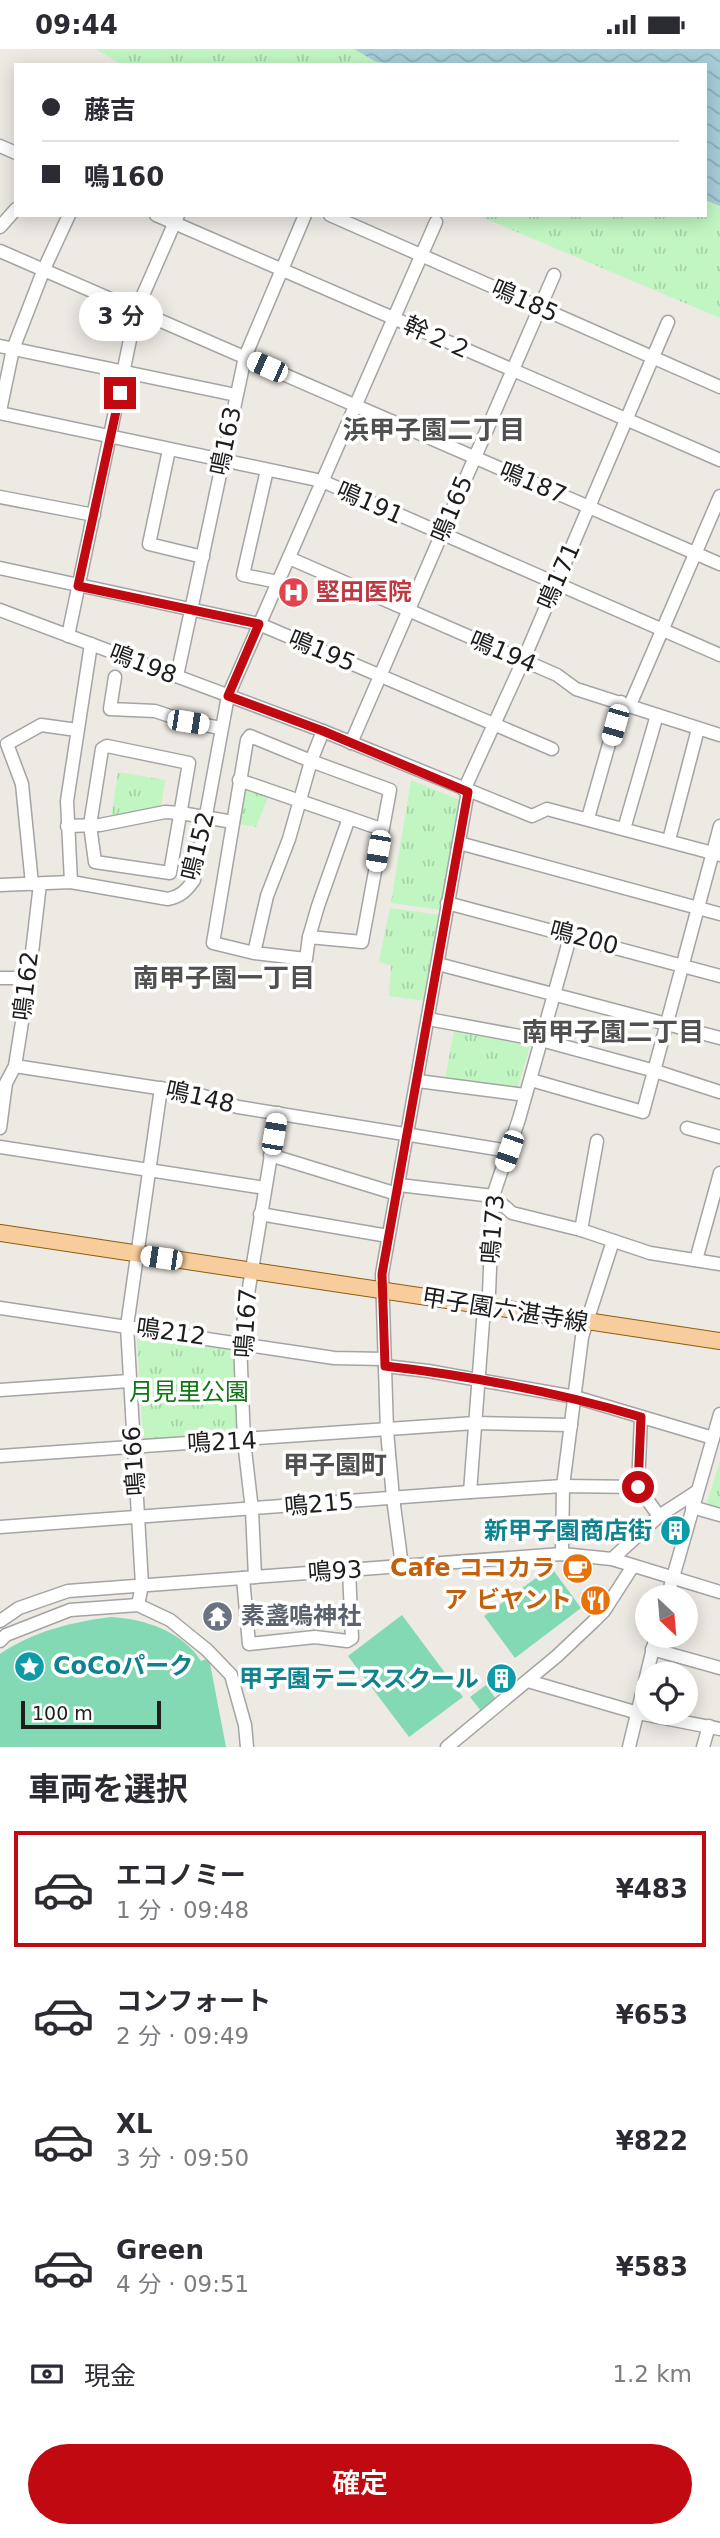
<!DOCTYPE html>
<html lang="ja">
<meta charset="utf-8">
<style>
:root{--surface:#fff;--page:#f7f7f7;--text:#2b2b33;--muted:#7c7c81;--line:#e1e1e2;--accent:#c00910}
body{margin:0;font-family:"DejaVu Sans","Noto Sans JP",sans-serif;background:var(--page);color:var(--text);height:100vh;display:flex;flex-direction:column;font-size:26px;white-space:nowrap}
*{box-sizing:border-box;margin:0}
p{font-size:23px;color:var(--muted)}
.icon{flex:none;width:38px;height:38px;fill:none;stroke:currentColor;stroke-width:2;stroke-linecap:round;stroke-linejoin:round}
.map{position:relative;height:1698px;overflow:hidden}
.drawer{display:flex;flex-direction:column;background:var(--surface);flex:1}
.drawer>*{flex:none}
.top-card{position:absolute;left:14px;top:14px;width:693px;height:154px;border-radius:0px;box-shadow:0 4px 18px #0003;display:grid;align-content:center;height:154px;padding:0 28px;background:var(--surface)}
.needle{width:46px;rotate:154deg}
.fabs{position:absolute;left:635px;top:1536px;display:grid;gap:14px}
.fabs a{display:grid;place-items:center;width:63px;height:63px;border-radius:50%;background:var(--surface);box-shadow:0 4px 18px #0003;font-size:35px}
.scale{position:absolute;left:21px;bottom:18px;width:140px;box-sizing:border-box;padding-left:7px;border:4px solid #1d1d1d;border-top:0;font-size:19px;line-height:24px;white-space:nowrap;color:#1d1d1d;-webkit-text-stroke:5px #fff;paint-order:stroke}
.end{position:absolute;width:32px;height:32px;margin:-16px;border:9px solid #c00910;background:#fff;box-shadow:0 0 0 4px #fff}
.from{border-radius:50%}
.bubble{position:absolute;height:49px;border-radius:24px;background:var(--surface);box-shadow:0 4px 18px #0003;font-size:23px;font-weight:600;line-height:49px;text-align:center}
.car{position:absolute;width:21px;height:42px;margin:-21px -10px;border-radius:9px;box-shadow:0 0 5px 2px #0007;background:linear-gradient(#fff 24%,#345 0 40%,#fff 0 76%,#345 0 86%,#fff 0)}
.top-card b{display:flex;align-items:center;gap:24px;height:66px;font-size:26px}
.top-card b+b{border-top:2px solid var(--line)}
.top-card i{width:18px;height:18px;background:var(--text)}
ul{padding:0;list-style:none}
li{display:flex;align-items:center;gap:21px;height:116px;margin:0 14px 10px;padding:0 14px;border:4px solid transparent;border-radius:0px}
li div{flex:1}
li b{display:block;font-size:26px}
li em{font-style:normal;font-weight:600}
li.current{border-color:var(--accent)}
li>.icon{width:63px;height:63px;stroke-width:1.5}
h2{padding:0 28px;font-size:32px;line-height:84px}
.pay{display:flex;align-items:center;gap:18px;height:77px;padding:0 28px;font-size:26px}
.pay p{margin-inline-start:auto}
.cta{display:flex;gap:14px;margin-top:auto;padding:14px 28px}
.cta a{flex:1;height:80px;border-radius:42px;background:var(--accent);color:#fff;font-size:28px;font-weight:600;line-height:80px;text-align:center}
.status{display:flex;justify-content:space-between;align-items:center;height:49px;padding:0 35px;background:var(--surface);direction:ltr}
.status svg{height:19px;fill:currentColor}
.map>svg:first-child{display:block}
.park{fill:url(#park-tufts)}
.pitch{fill:#84d9b5}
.water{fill:url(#water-waves)}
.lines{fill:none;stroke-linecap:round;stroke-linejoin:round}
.minor-casing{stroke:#a4a4a4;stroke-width:15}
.major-casing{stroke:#8e5d07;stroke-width:18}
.minor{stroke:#fff;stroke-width:12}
.major{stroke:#f7cd9e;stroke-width:16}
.route{stroke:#c00910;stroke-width:9}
.labels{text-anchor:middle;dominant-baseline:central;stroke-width:7;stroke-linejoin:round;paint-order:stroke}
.street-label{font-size:24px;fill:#1d1d1d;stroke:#fff}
.health-label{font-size:24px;font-weight:bold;fill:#be3a42;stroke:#fff;text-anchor:start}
.park-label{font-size:24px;fill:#107515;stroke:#fff}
.culture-label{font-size:24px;font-weight:bold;fill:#0d838f;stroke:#fff;text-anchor:end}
.food-label{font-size:24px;font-weight:bold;fill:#c56008;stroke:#fff;text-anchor:end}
.worship-label{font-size:24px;font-weight:bold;fill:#5b616d;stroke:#fff;text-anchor:start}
.neighbourhood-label{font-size:26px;font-weight:bold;fill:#505050;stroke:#fff}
</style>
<div class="status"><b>09:44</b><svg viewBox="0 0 49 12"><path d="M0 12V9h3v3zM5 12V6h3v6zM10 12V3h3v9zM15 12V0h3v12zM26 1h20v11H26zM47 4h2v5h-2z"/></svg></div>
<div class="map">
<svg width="720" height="1698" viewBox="0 0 720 1698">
<defs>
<pattern id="park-tufts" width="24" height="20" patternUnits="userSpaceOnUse" patternTransform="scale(1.75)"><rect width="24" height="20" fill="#c1f6c3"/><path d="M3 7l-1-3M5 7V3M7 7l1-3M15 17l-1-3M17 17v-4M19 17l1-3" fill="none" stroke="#a5d2a7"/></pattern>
<pattern id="water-waves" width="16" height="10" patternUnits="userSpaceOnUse" patternTransform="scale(1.75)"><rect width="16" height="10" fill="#a5cfd9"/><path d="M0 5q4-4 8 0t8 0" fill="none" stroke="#8eb1ba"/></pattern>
</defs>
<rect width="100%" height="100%" fill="#ede9e3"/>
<g class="park">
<polygon points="95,0 354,0 376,13 403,16 124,16"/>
<polygon points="705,151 720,157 720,269 477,166 705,166"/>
<polygon points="118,723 165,731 161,760 111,769"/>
<polygon points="411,731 460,751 442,861 391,854"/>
<polygon points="248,739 269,746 256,778 239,775 242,745"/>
<polygon points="390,859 440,866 426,952 389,947 391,917 379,912"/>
<polygon points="454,982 530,997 517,1041 445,1030"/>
<polygon points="141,1285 230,1297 234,1302 240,1383 237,1388 147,1393 143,1388 137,1290"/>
<polygon points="720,1412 720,1461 706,1457"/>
</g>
<g class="pitch">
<polygon points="551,1518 581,1559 515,1609 484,1567"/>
<polygon points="402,1566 463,1648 409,1688 348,1607"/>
<path d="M111,1568C145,1570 182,1582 201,1612L209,1609L226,1698H0V1605C34,1582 72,1573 111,1568Z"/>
<polygon points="486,1636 496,1650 481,1662 470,1648"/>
</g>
<polygon class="water" points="354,0 720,0 720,157 705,151 705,16 403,16 376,13"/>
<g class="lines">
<defs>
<g id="minor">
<polyline points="0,97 16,104"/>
<polyline points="156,166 720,411"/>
<polyline points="330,166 720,338"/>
<polyline points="0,178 16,160"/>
<polyline points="0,202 720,515"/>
<polyline points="0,297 236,346"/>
<polyline points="0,362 13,300 44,220 69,166"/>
<polyline points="0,364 322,432 720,606"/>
<polyline points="169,401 149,495 203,508"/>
<polyline points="267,421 243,526 278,533"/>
<polyline points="0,448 94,466"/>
<polyline points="289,509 557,626 576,640 720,686"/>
<polyline points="0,519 259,575 552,700"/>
<polyline points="0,561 323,682 532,767 547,760 720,806"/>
<polyline points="68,587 136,262 178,166"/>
<polyline points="177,627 245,308 305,166"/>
<polyline points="115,628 110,660 155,662 188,673 221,679"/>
<polyline points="630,656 720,447"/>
<polyline points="351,694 554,226"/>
<polygon points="107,697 189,714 170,824 95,813 90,776 102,700"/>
<polyline points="239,731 381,780"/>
<polyline points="464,741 523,612 668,273"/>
<polyline points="588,769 621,653"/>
<polyline points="67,777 100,776 165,763 181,764 233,773"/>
<polyline points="624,780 657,666"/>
<polyline points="669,791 698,680"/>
<polyline points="459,794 720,865"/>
<polyline points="71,833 67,752 91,595"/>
<polyline points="32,835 22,735 7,695 41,676 77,681"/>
<path d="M0,836L71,833L168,850C181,847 186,842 194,831L228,647L436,173"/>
<polyline points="447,854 720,927"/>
<polyline points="309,888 318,857 349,769"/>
<polyline points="254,904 267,847 289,790 311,712 390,741 362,893 309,888 306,910 254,904 213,894 247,691 250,687 311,712 323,682"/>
<polyline points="438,915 720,989"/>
<polyline points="0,929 29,929"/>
<polyline points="428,970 541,991 655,1022 720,1043"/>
<polyline points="15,1017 197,1045 238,1058 509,1102"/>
<polyline points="531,1031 643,1063 720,777"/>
<polyline points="418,1032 525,1046"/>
<polyline points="0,1079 6,1034 15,1017 29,929 40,835"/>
<polyline points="687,1079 720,1088"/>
<polyline points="0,1098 265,1139"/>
<polyline points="270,1106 397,1145"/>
<polyline points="399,1136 493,1147 512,1164 581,1181 650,1204 720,1215"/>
<polyline points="260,1165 388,1187"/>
<polyline points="581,1181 597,1092"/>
<polyline points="696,1211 720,1124"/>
<polyline points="0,1259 334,1309 384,1310"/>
<polyline points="385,1317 428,1322 575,1348 713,1389"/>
<polyline points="0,1341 129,1332"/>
<polyline points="641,1368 638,1438 659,1467"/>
<polyline points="0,1407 475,1374 571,1376"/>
<polyline points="470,1443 483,1272 489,1244 493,1147 519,1070 571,885"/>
<polyline points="692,1458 720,1466"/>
<polyline points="0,1478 470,1443 563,1437 638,1438"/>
<polyline points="562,1505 563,1437 582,1288 613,1192"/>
<polyline points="612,1510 659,1467 696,1443"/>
<polyline points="402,1517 393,1449 387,1382 382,1225 468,742"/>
<polyline points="255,1528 252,1461 244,1392 240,1293 278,1064"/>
<polyline points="243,1529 249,1595 315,1588 347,1592 352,1589 349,1521"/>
<polyline points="667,1549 720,1365"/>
<polyline points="138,1556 142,1536 127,1277 161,1039"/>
<polyline points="0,1572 19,1559 68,1542 562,1505 612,1510 720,1543"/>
<polyline points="0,1592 6,1586 70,1561 138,1556 170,1571 207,1601 231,1626 245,1676 247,1698"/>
<polyline points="652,1600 720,1619"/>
<polyline points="528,1632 638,1664 720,1680"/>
<polyline points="447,1698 557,1607 593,1573 604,1562 633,1517"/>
<polyline points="629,1698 656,1587"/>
<polyline points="703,1698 709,1677"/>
</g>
<polyline id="major" points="0,1184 720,1292"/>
</defs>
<use href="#minor" class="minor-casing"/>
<use href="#major" class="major-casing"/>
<use href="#minor" class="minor"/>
<use href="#major" class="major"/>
</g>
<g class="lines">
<path class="route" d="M120,344L78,537L259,575L228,647L323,682L468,743L382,1225L385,1317C472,1327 557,1343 641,1368L638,1438"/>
</g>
<defs>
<symbol id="hospital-disc" viewBox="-11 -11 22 22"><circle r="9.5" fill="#e0444e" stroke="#fff"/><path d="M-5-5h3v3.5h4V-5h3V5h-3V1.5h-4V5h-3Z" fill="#fff"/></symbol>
<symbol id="building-disc" viewBox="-11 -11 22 22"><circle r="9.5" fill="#0f9aa8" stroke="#fff"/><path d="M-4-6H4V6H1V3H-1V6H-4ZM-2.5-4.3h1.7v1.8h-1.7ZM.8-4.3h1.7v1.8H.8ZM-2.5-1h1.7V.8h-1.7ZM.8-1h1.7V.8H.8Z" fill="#fff"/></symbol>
<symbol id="cafe-disc" viewBox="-11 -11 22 22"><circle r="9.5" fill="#e8710a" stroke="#fff"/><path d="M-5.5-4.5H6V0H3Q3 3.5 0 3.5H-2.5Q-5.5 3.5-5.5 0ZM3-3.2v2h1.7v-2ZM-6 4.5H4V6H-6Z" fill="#fff"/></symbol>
<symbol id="restaurant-disc" viewBox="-11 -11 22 22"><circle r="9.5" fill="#e8710a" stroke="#fff"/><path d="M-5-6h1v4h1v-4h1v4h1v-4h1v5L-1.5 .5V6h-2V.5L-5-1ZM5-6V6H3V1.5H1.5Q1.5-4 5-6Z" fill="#fff"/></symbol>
<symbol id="temple-disc" viewBox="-11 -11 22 22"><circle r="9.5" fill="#6b7280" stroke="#fff"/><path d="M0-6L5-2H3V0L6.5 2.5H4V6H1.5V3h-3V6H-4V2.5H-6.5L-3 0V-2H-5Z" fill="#fff"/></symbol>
<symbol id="sight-disc" viewBox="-11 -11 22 22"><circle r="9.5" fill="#0f9aa8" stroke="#fff"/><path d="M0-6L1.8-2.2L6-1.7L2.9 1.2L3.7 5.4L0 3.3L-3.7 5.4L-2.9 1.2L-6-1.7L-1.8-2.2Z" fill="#fff"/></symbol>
</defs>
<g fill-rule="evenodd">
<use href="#hospital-disc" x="276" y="526" width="35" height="35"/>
<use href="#building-disc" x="658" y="1464" width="35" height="35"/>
<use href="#cafe-disc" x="560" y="1502" width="35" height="35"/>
<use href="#restaurant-disc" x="578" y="1534" width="35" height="35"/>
<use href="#temple-disc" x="200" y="1550" width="35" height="35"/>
<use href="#sight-disc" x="12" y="1600" width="35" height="35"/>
<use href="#building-disc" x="484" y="1612" width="35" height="35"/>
</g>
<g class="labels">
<g class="street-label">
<text transform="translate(525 252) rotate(24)">鳴185</text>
<text transform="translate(438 289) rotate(24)">幹２２</text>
<text transform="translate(226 392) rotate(-78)">鳴163</text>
<text transform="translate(533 434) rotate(23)">鳴187</text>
<text transform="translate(370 454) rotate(24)">鳴191</text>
<text transform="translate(452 460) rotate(-67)">鳴165</text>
<text transform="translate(559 527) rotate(-66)">鳴171</text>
<text transform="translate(322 602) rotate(23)">鳴195</text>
<text transform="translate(503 603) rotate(23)">鳴194</text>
<text transform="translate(143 615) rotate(21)">鳴198</text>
<text transform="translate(198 797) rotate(-76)">鳴152</text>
<text transform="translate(584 889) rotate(15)">鳴200</text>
<text transform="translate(26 937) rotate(-83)">鳴162</text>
<text transform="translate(200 1048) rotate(13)">鳴148</text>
<text transform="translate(493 1180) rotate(-85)">鳴173</text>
<text transform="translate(505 1261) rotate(9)">甲子園六湛寺線</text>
<text transform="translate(246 1274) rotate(-86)">鳴167</text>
<text transform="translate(171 1283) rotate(8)">鳴212</text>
<text transform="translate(222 1393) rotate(-3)">鳴214</text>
<text transform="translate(134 1412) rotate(-94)">鳴166</text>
<text transform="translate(319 1455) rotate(-5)">鳴215</text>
<text transform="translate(335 1522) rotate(-4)">鳴93</text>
</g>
<g class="health-label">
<text x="316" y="543">堅田医院</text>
</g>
<g class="park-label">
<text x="189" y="1343">月見里公園</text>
</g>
<g class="culture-label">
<text x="652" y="1482">新甲子園商店街</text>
<text x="53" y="1617" text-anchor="start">CoCoパーク</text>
<text x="479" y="1630">甲子園テニススクール</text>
</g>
<g class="food-label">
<text x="555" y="1519">Cafe ココカラ</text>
<text x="572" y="1551">ア ビヤント</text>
</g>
<g class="worship-label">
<text x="241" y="1567">素盞嗚神社</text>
</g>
<g class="neighbourhood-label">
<text x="434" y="381">浜甲子園二丁目</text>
<text x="224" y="929">南甲子園一丁目</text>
<text x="613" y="983">南甲子園二丁目</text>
<text x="335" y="1416">甲子園町</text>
</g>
</g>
</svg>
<div class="fabs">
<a><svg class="needle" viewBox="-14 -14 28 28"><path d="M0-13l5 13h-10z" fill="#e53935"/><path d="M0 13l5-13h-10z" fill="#7c7c81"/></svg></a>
<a><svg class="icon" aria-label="locate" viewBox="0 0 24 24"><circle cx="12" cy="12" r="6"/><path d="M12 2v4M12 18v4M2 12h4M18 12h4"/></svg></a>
</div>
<div class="scale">100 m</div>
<i class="end from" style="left:638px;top:1438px"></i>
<i class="end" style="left:120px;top:344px"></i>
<div class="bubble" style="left:79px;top:243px;width:84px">3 分</div>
<i class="car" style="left:267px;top:318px;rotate:294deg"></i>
<i class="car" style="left:188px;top:673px;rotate:99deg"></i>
<i class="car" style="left:615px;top:676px;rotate:196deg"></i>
<i class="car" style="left:378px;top:802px;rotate:190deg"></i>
<i class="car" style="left:274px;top:1085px;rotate:10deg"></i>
<i class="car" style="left:509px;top:1102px;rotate:199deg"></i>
<i class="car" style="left:161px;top:1209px;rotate:278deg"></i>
<div class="top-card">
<b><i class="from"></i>藤吉</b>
<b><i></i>鳴160</b>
</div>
</div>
<section class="drawer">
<h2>車両を選択</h2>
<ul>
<li class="current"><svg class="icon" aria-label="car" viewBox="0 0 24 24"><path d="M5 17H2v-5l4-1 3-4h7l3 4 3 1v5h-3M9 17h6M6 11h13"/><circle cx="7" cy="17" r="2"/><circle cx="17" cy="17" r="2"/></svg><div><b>エコノミー</b><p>1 分 · 09:48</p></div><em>¥483</em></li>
<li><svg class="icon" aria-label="car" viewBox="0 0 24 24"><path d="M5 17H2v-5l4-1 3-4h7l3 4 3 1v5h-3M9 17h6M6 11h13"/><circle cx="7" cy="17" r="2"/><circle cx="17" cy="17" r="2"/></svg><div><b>コンフォート</b><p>2 分 · 09:49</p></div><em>¥653</em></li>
<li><svg class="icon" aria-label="car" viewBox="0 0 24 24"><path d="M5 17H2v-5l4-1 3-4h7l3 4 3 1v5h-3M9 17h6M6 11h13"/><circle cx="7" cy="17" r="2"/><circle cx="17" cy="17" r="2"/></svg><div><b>XL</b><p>3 分 · 09:50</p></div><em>¥822</em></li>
<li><svg class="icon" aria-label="car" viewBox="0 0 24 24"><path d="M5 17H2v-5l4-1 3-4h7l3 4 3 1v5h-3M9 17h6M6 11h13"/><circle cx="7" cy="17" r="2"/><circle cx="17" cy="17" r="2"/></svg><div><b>Green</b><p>4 分 · 09:51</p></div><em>¥583</em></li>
</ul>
<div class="pay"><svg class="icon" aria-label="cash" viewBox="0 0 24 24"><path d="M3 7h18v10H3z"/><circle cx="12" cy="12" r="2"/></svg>現金<p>1.2 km</p></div>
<div class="cta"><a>確定</a></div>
</section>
